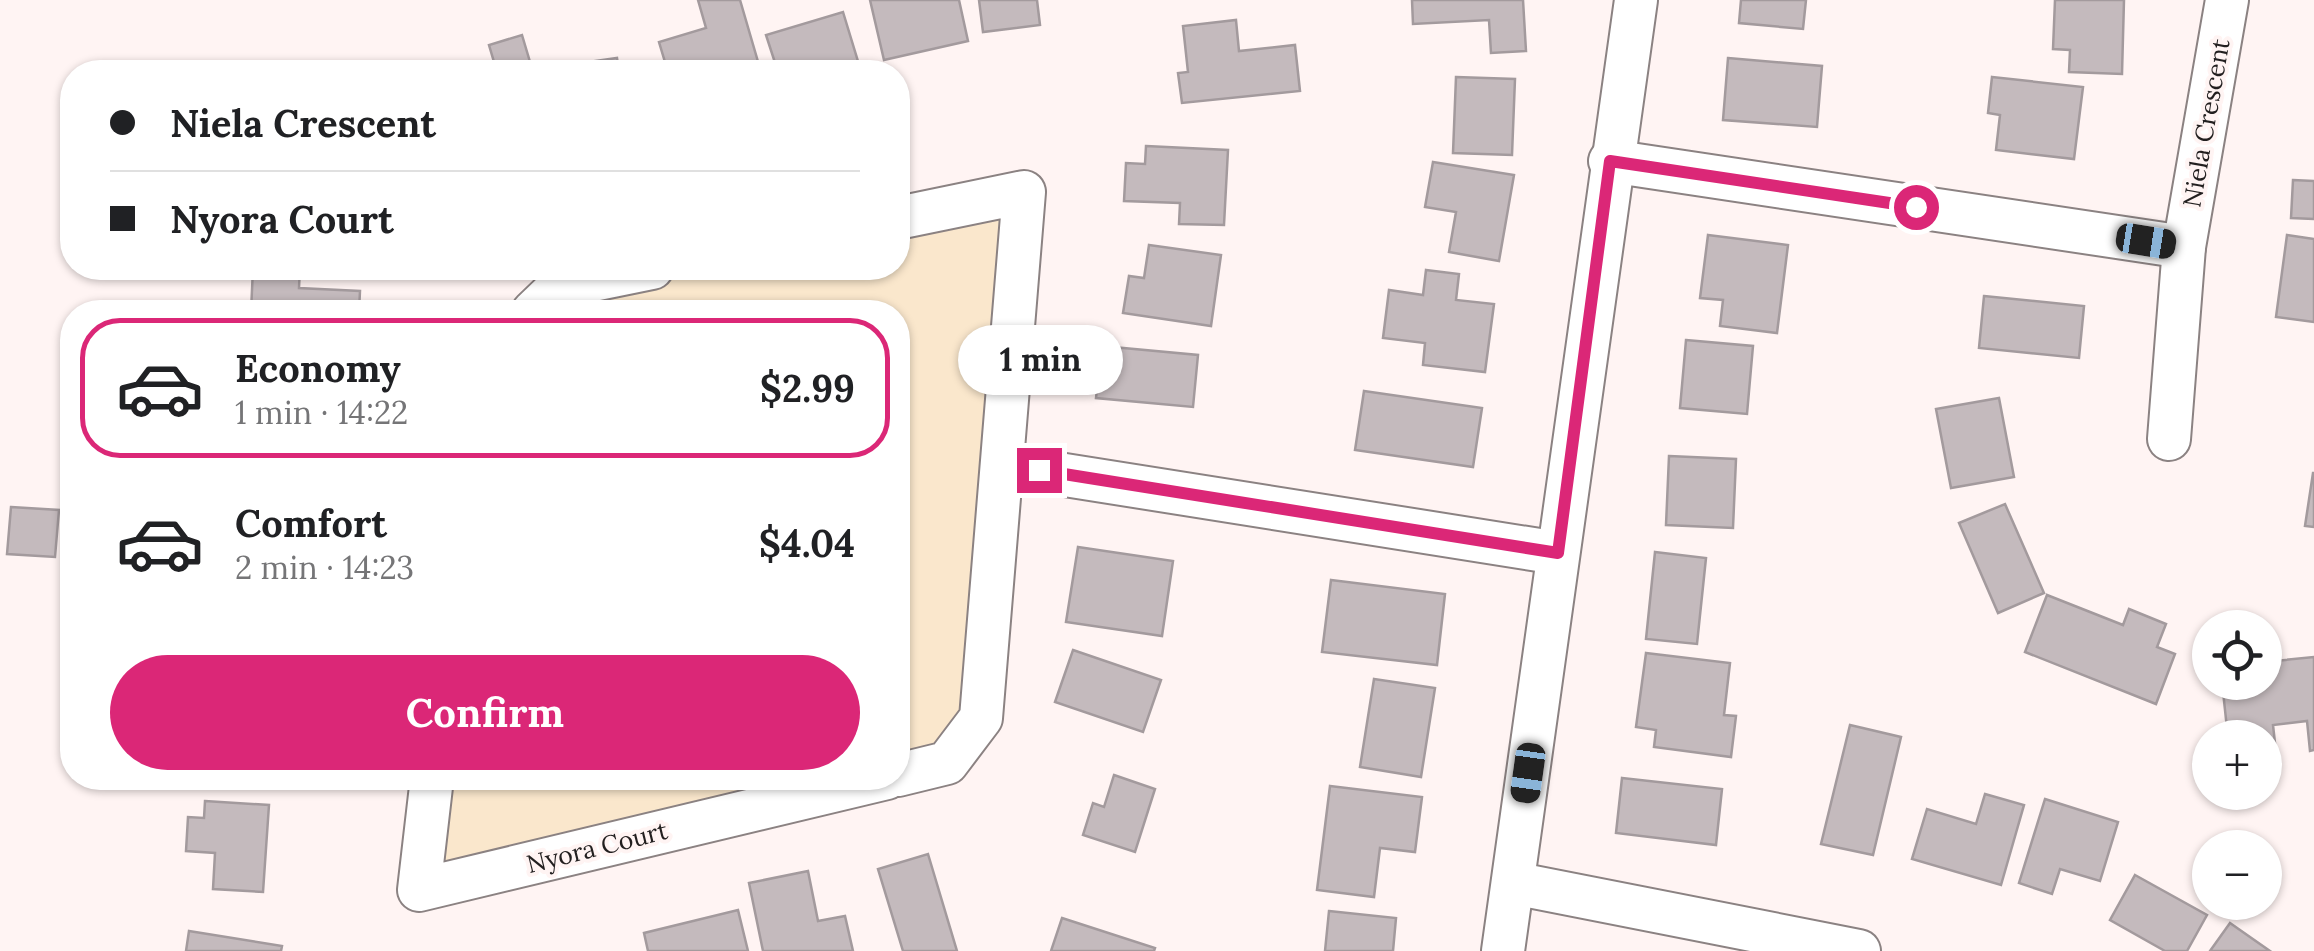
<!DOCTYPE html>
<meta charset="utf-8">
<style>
:root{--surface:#fff;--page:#f6f6f6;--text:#202124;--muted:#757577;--line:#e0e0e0;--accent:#db2777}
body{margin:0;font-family:Lora,serif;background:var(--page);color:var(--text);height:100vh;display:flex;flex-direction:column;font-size:38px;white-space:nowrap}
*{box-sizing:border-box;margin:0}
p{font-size:32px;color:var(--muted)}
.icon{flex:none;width:55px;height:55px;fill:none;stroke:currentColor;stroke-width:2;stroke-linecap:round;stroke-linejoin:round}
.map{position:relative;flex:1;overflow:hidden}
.side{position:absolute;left:60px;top:300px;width:850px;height:490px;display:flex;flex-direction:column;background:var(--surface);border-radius:40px;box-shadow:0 2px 8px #0004}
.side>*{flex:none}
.guide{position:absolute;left:60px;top:60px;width:850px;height:220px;border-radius:40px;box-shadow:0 2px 8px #0004;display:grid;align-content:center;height:220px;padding:0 50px;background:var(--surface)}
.buttons{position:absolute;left:2192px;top:610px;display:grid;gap:20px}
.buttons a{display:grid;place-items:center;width:90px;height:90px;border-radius:50%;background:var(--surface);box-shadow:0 2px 8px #0004;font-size:50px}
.end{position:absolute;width:45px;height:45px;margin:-22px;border:12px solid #db2777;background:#fff;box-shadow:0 0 0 5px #fff}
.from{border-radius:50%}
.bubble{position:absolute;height:70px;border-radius:35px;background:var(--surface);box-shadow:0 2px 8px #0004;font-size:32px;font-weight:800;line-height:70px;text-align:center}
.car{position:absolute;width:30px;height:60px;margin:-30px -15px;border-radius:12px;box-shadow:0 0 8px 2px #0007;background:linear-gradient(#222 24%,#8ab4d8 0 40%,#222 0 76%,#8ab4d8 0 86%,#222 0)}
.guide b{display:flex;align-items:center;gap:35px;height:95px;font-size:38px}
.guide b+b{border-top:2px solid var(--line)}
.guide i{width:25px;height:25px;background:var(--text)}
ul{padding:18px 0 0;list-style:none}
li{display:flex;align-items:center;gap:30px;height:140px;margin:0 20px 15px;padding:0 30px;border:5px solid transparent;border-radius:40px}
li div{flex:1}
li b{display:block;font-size:38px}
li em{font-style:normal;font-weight:800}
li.selected{border-color:var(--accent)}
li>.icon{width:90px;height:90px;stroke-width:1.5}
.primary-button{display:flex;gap:20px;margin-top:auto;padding:20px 50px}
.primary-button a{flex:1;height:115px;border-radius:60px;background:var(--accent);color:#fff;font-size:40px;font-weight:800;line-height:115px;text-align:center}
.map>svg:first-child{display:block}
.green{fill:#fae7cc}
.building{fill:#c4babd;stroke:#a39a9d;stroke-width:2.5}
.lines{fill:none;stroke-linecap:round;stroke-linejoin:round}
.minor-casing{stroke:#8b8282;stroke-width:46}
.minor{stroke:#fff;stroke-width:42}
.route{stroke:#db2777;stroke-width:12}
.labels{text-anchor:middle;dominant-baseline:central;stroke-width:8;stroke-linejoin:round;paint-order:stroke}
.street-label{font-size:25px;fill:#221f1f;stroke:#fff4f3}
</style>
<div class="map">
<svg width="2314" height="951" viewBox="0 0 2314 951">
<rect width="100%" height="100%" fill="#fff4f3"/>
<g class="green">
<polygon points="1006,212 970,710 927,755 898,762 898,312 554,312 570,296 719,268 898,268 898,233"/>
<polygon points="448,778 830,778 437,868"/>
</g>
<g class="building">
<polygon points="698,0 740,0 761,72 668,72 659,42 706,28"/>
<polygon points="870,0 959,0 968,41 884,60"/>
<polygon points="979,0 1037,0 1040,25 983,32"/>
<polygon points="1412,0 1523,0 1526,51 1491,53 1489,20 1413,24"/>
<polygon points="1741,0 1806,0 1803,29 1739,23"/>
<polygon points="2055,0 2124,0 2122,74 2069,72 2070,50 2053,49"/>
<polygon points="843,12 860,68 845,72 778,72 766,35"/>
<polygon points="1236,20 1239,51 1295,45 1300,91 1182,103 1178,73 1188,72 1183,26"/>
<polygon points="522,35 533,72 497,72 489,45"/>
<polygon points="617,58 619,72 575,72 574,64"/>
<polygon points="1728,58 1822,66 1817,127 1723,120"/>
<polygon points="1456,77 1515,79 1512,155 1453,153"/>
<polygon points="1992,77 2083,87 2074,159 1996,150 2000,115 1988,113"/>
<polygon points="1146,146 1228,150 1224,225 1179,224 1180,203 1124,201 1126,163 1145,164"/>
<polygon points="1433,162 1514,175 1499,261 1449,252 1456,212 1425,207"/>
<polygon points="2293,180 2314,181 2314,219 2291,218"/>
<polygon points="1708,235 1788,245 1777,333 1720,326 1723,300 1700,298"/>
<polygon points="2287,235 2314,239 2314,322 2276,317"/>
<polygon points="1149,245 1221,255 1211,326 1123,313 1129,276 1144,278"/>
<polygon points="253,268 300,268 299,288 360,291 359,312 251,312"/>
<polygon points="1426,270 1459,274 1456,300 1494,304 1485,372 1423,365 1425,343 1383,338 1389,290 1423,295"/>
<polygon points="1984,296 2084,306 2079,358 1979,348"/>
<polygon points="1686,340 1753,346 1747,414 1680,408"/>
<polygon points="1102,346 1198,355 1193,407 1096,398"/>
<polygon points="1364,391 1482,408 1473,467 1355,450"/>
<polygon points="1999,398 2014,477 1951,488 1936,409"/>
<polygon points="1669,456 1736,459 1733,528 1666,525"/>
<polygon points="2313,473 2314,473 2314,527 2305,526"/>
<polygon points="2005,504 2044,593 1998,613 1959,523"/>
<polygon points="11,507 59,510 55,557 7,554"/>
<polygon points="1078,547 1173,561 1162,636 1066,622"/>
<polygon points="1655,552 1706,558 1697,644 1646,639"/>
<polygon points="1331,580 1445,594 1437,665 1322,652"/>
<polygon points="2047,595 2123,625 2129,609 2166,624 2157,647 2175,654 2156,704 2025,652"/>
<polygon points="1073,650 1161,680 1143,732 1055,702"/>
<polygon points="1646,653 1730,663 1724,715 1736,716 1731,757 1654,747 1656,730 1636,727"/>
<polygon points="2314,657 2314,750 2310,751 2307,721 2273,725 2278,770 2265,771 2265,738 2228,738 2222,682 2265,682 2265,662"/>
<polygon points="1374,679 1435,688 1421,777 1360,767"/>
<polygon points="1850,725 1901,737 1873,855 1821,844"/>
<polygon points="1114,775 1155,789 1135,852 1083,835 1093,803 1104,807"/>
<polygon points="272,778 315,778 314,784"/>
<polygon points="1622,778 1722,789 1716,845 1616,833"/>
<polygon points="1330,786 1422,797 1415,852 1380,848 1374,897 1317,890"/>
<polygon points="1985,794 2024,805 2001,885 1912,859 1927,809 1976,824"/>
<polygon points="2045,799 2118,822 2100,881 2060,869 2052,894 2019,883"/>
<polygon points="205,801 269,805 263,892 213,889 215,853 186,851 188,817 204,818"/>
<polygon points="928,854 957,951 903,951 878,869"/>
<polygon points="808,871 818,921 845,916 853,951 763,951 749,883"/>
<polygon points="2135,875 2207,915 2187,951 2165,951 2110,920"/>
<polygon points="738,910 748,951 648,951 644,933"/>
<polygon points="1329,911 1396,918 1393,951 1325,951"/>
<polygon points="1062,918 1155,948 1154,951 1051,951"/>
<polygon points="2230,923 2270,951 2210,951"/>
<polygon points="189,931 282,946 281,951 186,951"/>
</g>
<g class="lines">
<defs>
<g id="minor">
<polyline points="1610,161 2184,247"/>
<polyline points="898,218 1024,192 981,718 947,763 898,775"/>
<polyline points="533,312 559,287 652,268"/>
<polyline points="2169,439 2184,247 2227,0"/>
<polyline points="1002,465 1558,553"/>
<polyline points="432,778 419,890 887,778"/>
<polyline points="1513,883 1859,951"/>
<polyline points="1503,951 1636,0"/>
</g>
</defs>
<use href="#minor" class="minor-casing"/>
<use href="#minor" class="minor"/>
</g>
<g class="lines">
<polyline class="route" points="1039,470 1558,553 1610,161 1916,207"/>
</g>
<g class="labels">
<g class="street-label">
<text transform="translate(2206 123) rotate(-80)">Niela Crescent</text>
<text transform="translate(597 847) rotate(-14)">Nyora Court</text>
</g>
</g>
</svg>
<div class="buttons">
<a><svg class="icon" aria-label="locate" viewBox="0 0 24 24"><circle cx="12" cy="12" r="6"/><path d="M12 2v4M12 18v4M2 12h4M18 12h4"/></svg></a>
<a>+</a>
<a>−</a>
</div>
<i class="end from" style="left:1916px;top:207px"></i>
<i class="end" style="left:1039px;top:470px"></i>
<div class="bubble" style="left:958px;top:325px;width:165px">1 min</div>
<i class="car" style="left:2146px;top:241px;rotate:99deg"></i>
<i class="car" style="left:1528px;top:773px;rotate:188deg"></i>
<div class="guide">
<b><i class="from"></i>Niela Crescent</b>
<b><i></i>Nyora Court</b>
</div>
<section class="side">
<ul>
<li class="selected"><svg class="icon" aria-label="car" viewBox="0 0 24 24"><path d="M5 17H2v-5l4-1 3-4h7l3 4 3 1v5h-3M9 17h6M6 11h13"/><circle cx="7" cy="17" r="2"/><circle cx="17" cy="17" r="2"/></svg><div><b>Economy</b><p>1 min · 14:22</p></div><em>$2.99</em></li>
<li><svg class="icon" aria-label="car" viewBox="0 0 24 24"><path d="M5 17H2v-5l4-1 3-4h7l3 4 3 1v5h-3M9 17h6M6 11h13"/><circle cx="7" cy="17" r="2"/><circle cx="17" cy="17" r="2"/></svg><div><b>Comfort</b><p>2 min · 14:23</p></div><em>$4.04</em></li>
</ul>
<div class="primary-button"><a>Confirm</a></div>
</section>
</div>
